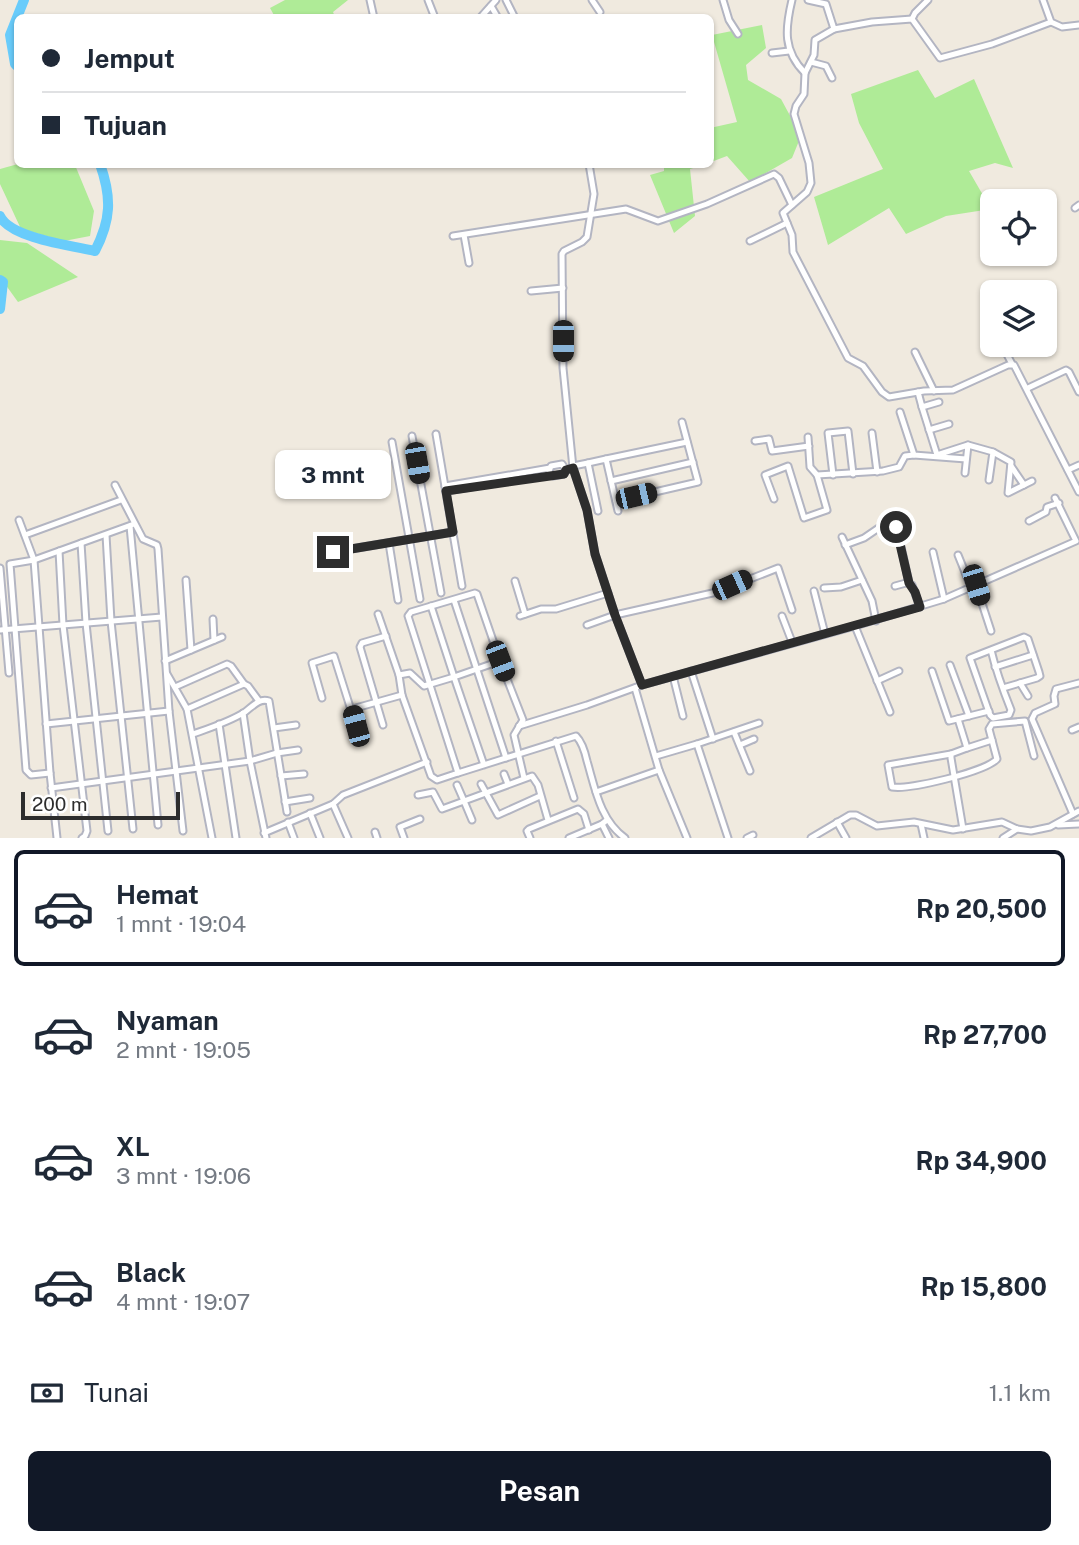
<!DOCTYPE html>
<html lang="id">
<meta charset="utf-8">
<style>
:root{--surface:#fff;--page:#f6f6f7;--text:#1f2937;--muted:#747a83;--line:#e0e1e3;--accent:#111827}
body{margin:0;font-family:"Public Sans",sans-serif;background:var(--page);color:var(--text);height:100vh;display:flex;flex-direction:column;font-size:26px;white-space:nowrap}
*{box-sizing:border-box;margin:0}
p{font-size:23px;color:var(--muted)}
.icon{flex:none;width:38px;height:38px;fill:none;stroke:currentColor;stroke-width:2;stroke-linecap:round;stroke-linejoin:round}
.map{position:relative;height:838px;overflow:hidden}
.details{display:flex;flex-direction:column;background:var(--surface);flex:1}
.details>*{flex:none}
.guide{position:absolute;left:14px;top:14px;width:700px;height:154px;border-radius:10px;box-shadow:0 2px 5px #0004;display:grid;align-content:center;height:154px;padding:0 28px;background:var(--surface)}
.controls{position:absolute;left:980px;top:189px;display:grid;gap:14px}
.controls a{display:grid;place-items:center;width:77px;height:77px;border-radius:10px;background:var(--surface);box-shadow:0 2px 5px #0004;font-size:35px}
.scale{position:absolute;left:21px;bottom:18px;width:159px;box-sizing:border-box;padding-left:7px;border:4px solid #2d2d2d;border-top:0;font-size:19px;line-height:24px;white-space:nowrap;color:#2d2d2d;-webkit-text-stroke:5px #fff;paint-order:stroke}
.end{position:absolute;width:32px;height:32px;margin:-16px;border:9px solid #2d2d2d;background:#fff;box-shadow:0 0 0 4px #fff}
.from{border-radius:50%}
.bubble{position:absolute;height:49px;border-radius:10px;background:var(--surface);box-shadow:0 2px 5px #0004;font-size:23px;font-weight:700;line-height:49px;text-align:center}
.car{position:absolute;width:21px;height:42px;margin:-21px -10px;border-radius:9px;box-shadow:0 0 5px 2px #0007;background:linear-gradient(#222 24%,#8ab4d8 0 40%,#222 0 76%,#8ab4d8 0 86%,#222 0)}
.guide b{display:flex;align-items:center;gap:24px;height:66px;font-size:26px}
.guide b+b{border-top:2px solid var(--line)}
.guide i{width:18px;height:18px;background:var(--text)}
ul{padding:12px 0 0;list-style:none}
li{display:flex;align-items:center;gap:21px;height:116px;margin:0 14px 10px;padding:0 14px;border:4px solid transparent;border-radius:10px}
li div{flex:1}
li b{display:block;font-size:26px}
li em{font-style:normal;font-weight:700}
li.selected{border-color:var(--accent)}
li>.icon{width:63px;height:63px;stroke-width:1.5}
.pay{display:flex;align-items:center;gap:18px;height:77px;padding:0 28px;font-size:26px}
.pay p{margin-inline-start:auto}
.cta{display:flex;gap:14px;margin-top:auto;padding:14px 28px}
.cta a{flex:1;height:80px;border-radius:10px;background:var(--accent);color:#fff;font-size:28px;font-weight:700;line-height:80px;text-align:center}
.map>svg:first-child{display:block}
.green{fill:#afeb97}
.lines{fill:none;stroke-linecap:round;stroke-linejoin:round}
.river{stroke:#69ccfb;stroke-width:10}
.street-casing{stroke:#b3b5c2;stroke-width:9}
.street{stroke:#fff;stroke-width:5}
.route{stroke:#2d2d2d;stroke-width:9}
</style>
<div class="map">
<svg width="1079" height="838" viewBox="0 0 1079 838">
<rect width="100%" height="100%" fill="#f0eadf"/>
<g class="green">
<polygon points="285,0 348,0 333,12 335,17 275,17 270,8"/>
<polygon points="762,25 766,48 746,65 748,80 781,99 801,136 792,158 750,182 727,156 711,162 710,128 737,122 712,35"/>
<polygon points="918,70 935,98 974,79 1013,168 995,163 969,171 991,209 946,216 906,234 889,208 828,245 814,197 883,169 859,123 851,94"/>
<polygon points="18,164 75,165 94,211 90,236 64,241 21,229 0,184 0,169"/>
<polygon points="664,165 703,165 690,169 695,216 674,233 650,175 664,171"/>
<polygon points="0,240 27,243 78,277 18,302 0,277"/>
</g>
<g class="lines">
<g class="river">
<polyline points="18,67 15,64 10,35 24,0"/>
<path d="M0,216C10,238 73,246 95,251C111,220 112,198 100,164"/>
<polyline points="0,280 3,282 0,309"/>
</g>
<defs>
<g id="street">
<polyline points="370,0 374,18"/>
<polyline points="428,0 435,18"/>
<polyline points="506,0 515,18"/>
<polyline points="592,0 600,12"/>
<polyline points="723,0 729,20 738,34"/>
<path d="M792,0C785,29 783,51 805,73"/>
<polyline points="808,0 826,4 834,29 872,22 912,19 940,58 992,44 1051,22"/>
<polyline points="1043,0 1051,22 1062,27 1079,25"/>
<polyline points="491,6 498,18"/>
<polyline points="480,18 496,0"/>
<polyline points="912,19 915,13 928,0"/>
<polyline points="834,29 815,40 814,55 805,73 804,94 796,106 794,114 809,163 811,183 807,192 783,213 792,235 793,252 848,358 863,366 882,392 889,397 924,391 953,390 1008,365 1014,365 1079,492"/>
<polyline points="772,53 789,51"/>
<polyline points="811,62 826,66 832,78"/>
<polyline points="589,164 594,194 587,237 582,242 564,251 562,254 563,368 573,468 587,510 595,554 615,615 642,685"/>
<polyline points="1075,208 1079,205"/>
<polyline points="464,235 469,263"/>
<polyline points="453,236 626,209 658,221 707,204 774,174 779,178 792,205"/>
<polyline points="750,241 787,223"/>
<polyline points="531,291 563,288"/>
<polyline points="1002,345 1012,364"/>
<polyline points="915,352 934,391"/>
<polyline points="1028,388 1066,370 1069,372 1079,392"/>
<polyline points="918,392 922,407 939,402"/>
<polyline points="922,407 937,455 968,445 965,473"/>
<polyline points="900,412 914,455 966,459"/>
<polyline points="929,430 949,424"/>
<polyline points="872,433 877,472"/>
<polyline points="436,434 462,586"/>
<polyline points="412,436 441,593"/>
<polyline points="808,437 810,467 817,475 883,471 899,467 905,456 914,455"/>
<polyline points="755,441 769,439 772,451 809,446"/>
<polyline points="392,442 420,599"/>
<polyline points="968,445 993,452 989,480"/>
<polyline points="993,452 1011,462 1008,493 1032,481"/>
<polyline points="606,459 687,442"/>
<polyline points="588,463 606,459 618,511"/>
<polyline points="573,466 588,463 598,511"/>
<polyline points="1011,466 1024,485"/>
<polyline points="566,470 562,464 551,466 549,471 553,476 564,474 566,470 573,468"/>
<polyline points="1068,470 1079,465"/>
<polyline points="833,475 828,433 848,431 853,474"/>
<polyline points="611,481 693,462"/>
<polyline points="115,485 143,539 157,545 158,549 169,711 183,831"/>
<polyline points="445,486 550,468"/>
<polyline points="446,491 551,474"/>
<polyline points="774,499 765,475 788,466 804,518 827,510 817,475"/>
<polyline points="616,501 698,482 682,422"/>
<polyline points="19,520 34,560 50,773 57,838"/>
<polyline points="1029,521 1046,512 1047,507 1059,503"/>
<polyline points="130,526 158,825"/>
<polyline points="25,535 121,500"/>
<polyline points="106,535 111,621 133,829"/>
<polyline points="842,537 872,601 876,621"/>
<polyline points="81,543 86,623 108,831"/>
<polyline points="389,543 398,600"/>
<polyline points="845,545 864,538 883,525 894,523 900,542 909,583"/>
<polyline points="59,551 63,625 87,831 85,836 82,838"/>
<polyline points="333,552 453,532"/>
<polyline points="933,552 944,599"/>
<polyline points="958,555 971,587"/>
<polyline points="0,568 9,673"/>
<polyline points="186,580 191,650"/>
<polyline points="515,581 525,614"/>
<polyline points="976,585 991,631"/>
<polyline points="895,586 906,583 912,585 920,607"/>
<polyline points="824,588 841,587 862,580"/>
<polyline points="814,591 825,634"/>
<polyline points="454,600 506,758"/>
<polyline points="378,614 399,675 402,695 431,776 437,780 458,773"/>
<polyline points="520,616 541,609 556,609 608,593"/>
<polyline points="782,616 792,642"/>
<polyline points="213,619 214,640"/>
<polyline points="587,625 615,615 717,592 778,568 792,610"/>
<polyline points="855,626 944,599 1076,541 1055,498"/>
<polyline points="0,630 162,617"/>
<path d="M991,650C996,671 1003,690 1011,710L1009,715L993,718L990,715L970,658L1024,637L1028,639L1039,672L1040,676L1037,678L1003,688"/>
<polyline points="165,661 222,637"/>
<polyline points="500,661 523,720 514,735 524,778"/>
<polyline points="950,665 969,716"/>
<polyline points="995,667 1033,655"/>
<polyline points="691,671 713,739"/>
<polyline points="932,671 949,721 989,711"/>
<polyline points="167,674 187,709 212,838"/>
<polyline points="399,675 410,673 424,686 454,677 431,606"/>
<polyline points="673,676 683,716"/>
<polyline points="877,681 899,671"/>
<polyline points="1020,683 1028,696"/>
<polyline points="244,684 248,686 259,701"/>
<polyline points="175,687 227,664 231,666 244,684 187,709"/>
<polyline points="635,688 659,770 687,838"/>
<polyline points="322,698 312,663 334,656 356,726"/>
<polyline points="352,709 402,695"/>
<polyline points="243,713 250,761 266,838"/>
<polyline points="958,719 967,748 951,754 951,758 963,829"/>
<polyline points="46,724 169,711"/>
<polyline points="219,724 236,838"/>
<polyline points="383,725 360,647 362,643 386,636"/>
<polyline points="519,726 587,705 642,685 855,626 890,712"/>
<polyline points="274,728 296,725"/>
<polyline points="1072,730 1079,727"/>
<polyline points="734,732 750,771"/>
<path d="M193,734C210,728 229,722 245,712C253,706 259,698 269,701L287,812"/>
<polyline points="556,741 574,798"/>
<polyline points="740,745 754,739"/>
<polyline points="967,748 992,740"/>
<path d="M951,754L888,765L892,787C909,790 985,772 997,759L989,729L992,724L1025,721L1034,756"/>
<polyline points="656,756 697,744"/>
<path d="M484,765L454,677L500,661L477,594L475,593L411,612L408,616L458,773L576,736C582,742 585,752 587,761C595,788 600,820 625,838"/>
<polyline points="50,773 31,775 26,770 10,564 34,560 134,524"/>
<polyline points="504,774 508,784"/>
<polyline points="281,776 304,774"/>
<polyline points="481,784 498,815 540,796"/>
<polyline points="457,785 464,801 532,776 538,785 548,820"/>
<polyline points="51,788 250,761 277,753 298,750"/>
<polyline points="596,792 659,770"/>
<polyline points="418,795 433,792 442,809 464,801 472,820"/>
<polyline points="285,802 310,798"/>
<polyline points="333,804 348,838"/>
<polyline points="310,813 320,838"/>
<polyline points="1073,814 1032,719 1035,713 1055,704 1054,696 1056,689 1079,683"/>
<polyline points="288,822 294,838"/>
<polyline points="837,822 846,838"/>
<polyline points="602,824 609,838"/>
<polyline points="921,824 924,838"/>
<polyline points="1058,825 1079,824"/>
<polyline points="375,832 377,838"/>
<polyline points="264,833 333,804 343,795 427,762"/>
<polyline points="404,838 400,827 420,819"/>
<polyline points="530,838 527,831 529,829 578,809 584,814 589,830"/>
<polyline points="569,838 602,824 607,820"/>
<polyline points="728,838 697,744 759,723"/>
<polyline points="747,838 753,835"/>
<polyline points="811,838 850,815 856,815 877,826 914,822 953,830 1002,822 1017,829 1031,831 1050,827 1079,811"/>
<polyline points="1003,838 1017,829"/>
</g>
</defs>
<use href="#street" class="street-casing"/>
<use href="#street" class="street"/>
</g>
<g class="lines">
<polyline class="route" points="333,552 453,532 446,491 564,474 566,470 573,468 587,510 595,554 615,615 642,685 920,607 915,592 909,583 896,527"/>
</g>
</svg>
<div class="controls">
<a><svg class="icon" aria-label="locate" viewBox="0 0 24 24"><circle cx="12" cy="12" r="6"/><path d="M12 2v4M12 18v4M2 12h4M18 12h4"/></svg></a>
<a><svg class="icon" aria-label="layers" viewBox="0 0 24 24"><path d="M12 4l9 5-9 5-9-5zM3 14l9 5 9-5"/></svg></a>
</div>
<div class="scale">200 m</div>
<i class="end from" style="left:896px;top:527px"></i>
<i class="end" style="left:333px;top:552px"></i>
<div class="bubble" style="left:275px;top:450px;width:116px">3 mnt</div>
<i class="car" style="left:563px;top:341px;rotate:180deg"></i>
<i class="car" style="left:417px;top:463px;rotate:170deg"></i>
<i class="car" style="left:636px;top:496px;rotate:77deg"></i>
<i class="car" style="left:732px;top:585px;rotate:66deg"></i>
<i class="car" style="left:976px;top:585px;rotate:163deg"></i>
<i class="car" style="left:500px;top:661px;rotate:159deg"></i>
<i class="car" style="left:356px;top:726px;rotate:345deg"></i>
<div class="guide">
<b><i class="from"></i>Jemput</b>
<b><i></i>Tujuan</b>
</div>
</div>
<section class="details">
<ul>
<li class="selected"><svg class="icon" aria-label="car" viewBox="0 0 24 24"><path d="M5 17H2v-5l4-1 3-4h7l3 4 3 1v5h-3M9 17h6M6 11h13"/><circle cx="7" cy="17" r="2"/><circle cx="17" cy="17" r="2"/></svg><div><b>Hemat</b><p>1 mnt · 19:04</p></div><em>Rp 20,500</em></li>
<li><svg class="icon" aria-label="car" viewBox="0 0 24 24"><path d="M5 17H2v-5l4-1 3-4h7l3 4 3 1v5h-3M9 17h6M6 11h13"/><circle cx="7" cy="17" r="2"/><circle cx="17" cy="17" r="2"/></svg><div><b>Nyaman</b><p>2 mnt · 19:05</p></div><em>Rp 27,700</em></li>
<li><svg class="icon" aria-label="car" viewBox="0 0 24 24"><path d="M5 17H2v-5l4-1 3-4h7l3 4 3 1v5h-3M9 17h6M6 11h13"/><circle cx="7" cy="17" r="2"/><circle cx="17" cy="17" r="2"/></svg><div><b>XL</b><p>3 mnt · 19:06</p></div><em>Rp 34,900</em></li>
<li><svg class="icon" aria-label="car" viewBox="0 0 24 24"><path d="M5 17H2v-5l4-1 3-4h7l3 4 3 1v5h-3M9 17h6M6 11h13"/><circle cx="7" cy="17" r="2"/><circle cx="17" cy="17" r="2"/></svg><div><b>Black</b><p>4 mnt · 19:07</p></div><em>Rp 15,800</em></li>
</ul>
<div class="pay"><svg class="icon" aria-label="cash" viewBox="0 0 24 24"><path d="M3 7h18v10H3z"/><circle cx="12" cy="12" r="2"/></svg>Tunai<p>1.1 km</p></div>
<div class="cta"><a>Pesan</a></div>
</section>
